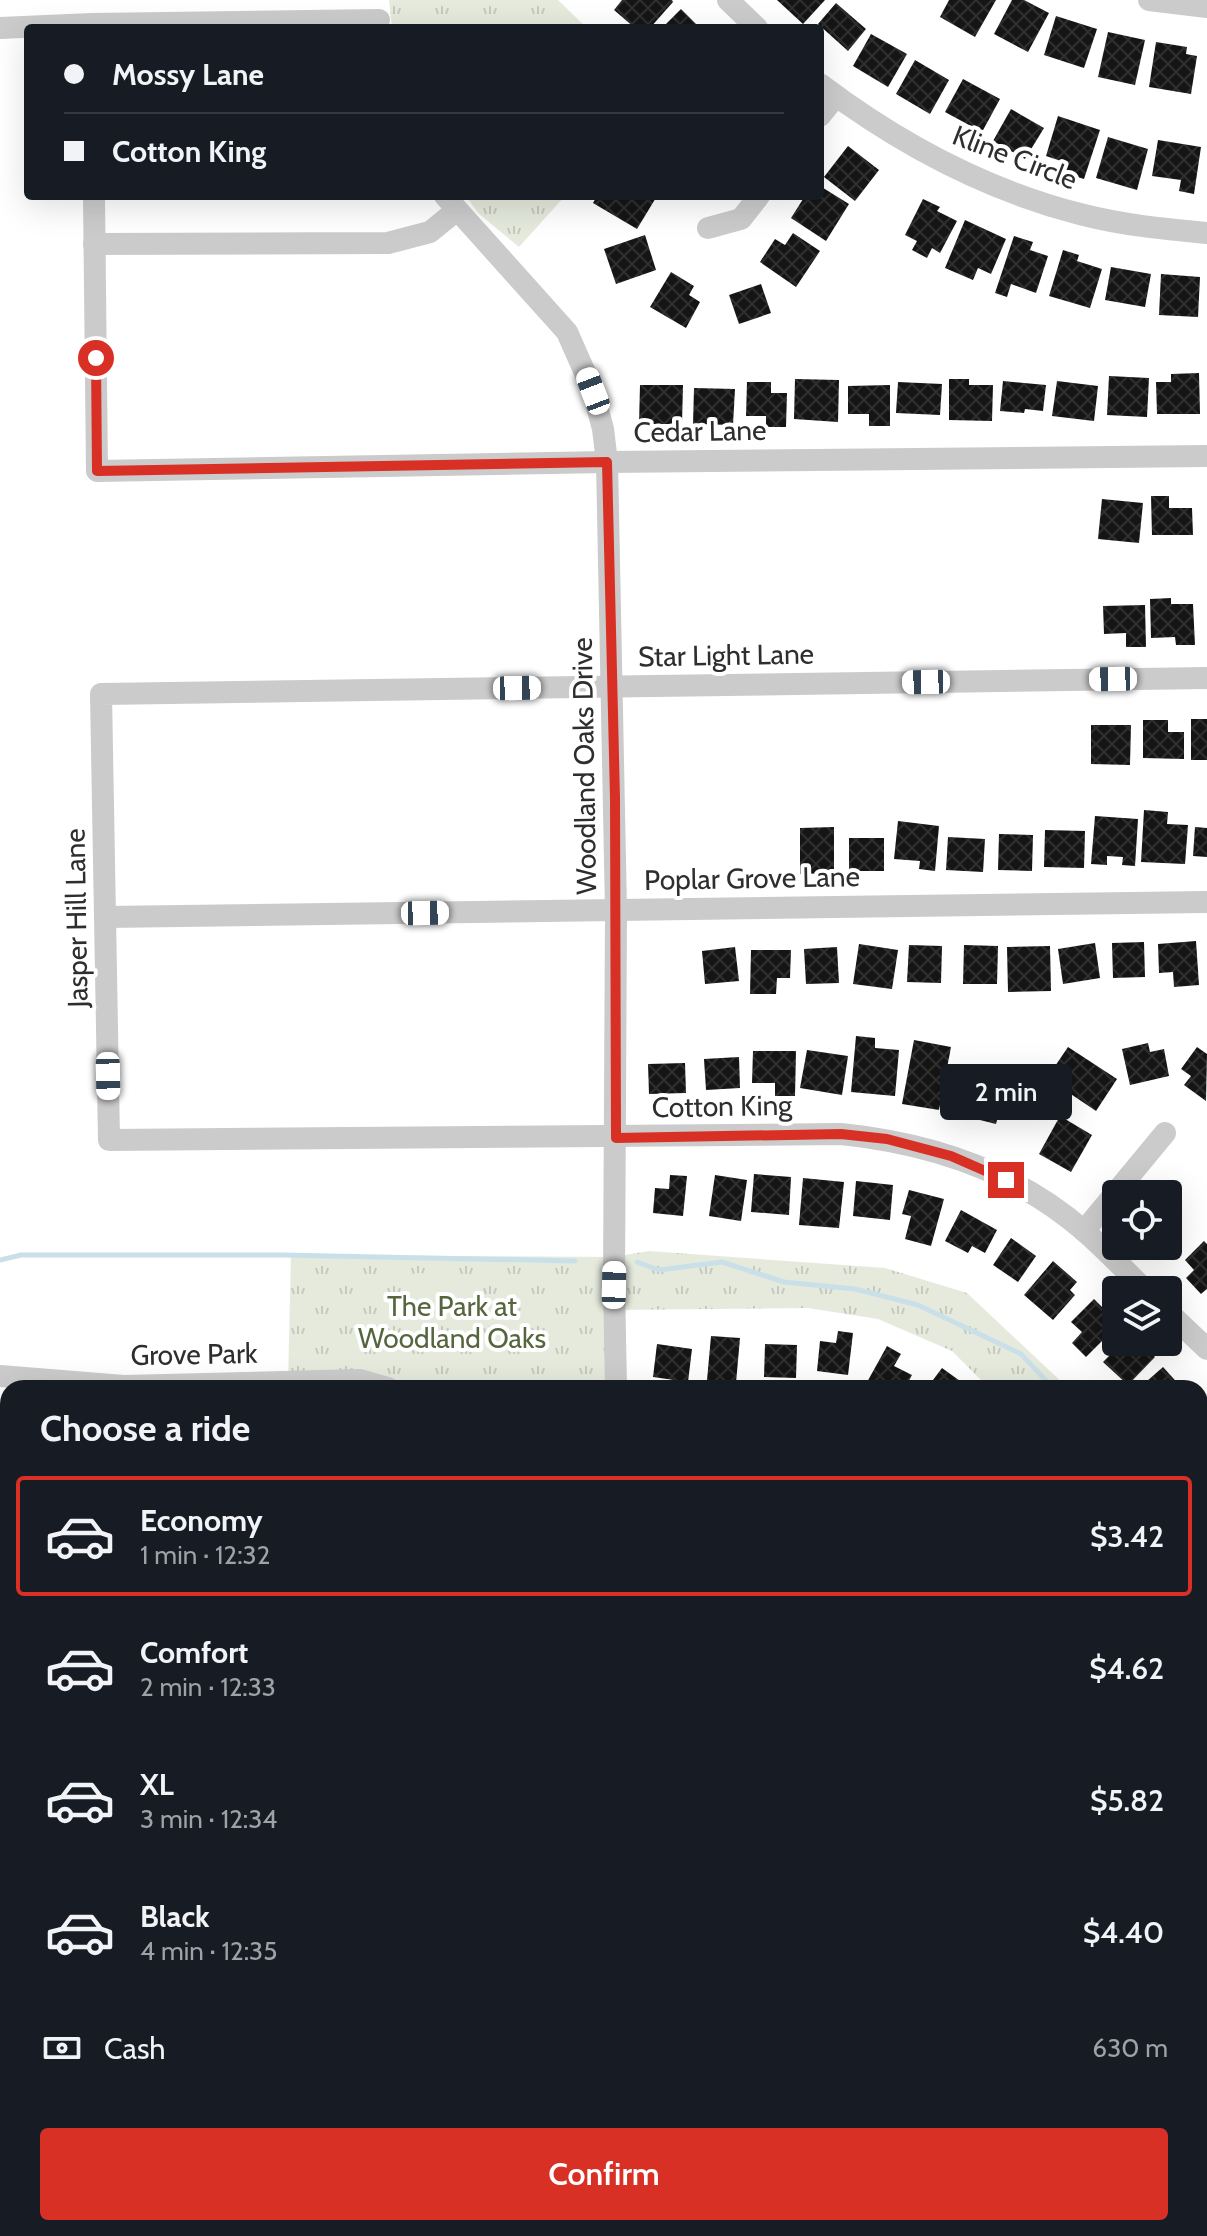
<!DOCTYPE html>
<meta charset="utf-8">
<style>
:root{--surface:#171b24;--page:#20242c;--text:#f1f3f6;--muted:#9ea1a6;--line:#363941;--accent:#d93025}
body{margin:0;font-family:Cabin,sans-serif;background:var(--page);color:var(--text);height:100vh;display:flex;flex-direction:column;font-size:30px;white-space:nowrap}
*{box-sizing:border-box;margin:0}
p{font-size:26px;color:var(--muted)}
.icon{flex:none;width:44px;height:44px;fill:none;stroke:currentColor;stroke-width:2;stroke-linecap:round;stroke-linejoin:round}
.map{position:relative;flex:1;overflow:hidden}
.sheet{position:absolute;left:0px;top:1380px;width:1208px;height:856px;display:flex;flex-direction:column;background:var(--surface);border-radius:24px 24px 0 0;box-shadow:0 8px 32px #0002}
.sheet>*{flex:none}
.top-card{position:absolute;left:24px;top:24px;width:800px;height:176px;border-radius:8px;box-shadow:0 8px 32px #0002;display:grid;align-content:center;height:176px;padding:0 40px;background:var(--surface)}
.tools{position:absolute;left:1102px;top:1180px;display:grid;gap:16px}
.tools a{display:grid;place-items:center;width:80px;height:80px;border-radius:8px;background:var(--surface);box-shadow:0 8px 32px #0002;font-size:40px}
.end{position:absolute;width:36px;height:36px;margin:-18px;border:10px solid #d93025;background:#fff;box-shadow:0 0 0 4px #fff}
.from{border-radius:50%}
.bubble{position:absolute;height:56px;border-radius:8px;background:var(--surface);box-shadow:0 8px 32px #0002;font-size:26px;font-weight:600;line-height:56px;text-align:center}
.car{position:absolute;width:24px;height:48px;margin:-24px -12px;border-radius:10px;box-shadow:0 0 6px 2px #0007;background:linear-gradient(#fff 24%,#345 0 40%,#fff 0 76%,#345 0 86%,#fff 0)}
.top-card b{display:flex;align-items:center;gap:28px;height:76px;font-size:30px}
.top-card b+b{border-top:2px solid var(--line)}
.top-card i{width:20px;height:20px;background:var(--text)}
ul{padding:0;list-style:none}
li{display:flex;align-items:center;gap:24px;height:120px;margin:0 16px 12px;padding:0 24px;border:4px solid transparent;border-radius:8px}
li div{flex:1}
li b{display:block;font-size:30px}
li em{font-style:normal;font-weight:600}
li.active{border-color:var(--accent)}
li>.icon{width:72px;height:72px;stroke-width:1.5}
h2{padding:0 40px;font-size:36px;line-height:96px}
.pay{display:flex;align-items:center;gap:20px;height:88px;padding:0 40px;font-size:30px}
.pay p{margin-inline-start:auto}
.button{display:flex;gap:16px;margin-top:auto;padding:16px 40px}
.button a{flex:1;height:92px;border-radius:8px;background:var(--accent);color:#fff;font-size:32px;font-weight:600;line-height:92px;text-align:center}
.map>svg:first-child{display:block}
.grass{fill:url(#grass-tufts)}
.pitch{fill:#e5eadd}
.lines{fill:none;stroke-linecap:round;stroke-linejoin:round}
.stream{stroke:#cae0e9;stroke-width:5}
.building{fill:url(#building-cross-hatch)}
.minor{stroke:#cbcbcb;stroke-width:22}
.route{stroke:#d93025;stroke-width:10}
.labels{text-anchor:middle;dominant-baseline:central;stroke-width:8;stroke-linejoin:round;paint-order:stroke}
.street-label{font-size:28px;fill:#2e2e2e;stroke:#fff}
.park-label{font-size:28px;fill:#55663f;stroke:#fff}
</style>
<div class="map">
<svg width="1207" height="2236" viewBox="0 0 1207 2236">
<defs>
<pattern id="grass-tufts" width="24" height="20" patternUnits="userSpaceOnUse" patternTransform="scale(2)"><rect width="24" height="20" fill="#e5eadd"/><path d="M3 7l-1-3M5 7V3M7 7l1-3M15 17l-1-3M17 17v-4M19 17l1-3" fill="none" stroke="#c5c9be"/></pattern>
<pattern id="building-cross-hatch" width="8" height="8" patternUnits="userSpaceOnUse" patternTransform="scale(2)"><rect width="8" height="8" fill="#151515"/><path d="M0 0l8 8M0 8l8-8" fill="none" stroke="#2f2f2f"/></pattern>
</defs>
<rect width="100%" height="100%" fill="#fff"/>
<g class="grass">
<polygon points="389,0 558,0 587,28 392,28"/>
<polygon points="466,196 565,196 519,247 478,213"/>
<polygon points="649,1251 885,1268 967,1293 1068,1388 989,1388 952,1351 878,1319 808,1308 615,1310 616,1388 388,1388 288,1383 291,1255 614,1257"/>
<polygon points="1200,1512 1207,1519 1207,1622 1200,1608"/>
<polygon points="0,2015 8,2024 8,2156 0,2151"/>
<polygon points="121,2228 302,2228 318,2236 134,2236"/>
</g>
<polygon class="pitch" points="414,1273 474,1275 473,1318 412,1315"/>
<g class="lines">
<g class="stream">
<polyline points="0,1260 21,1255 283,1255 575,1261"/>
<polyline points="637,1262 659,1270 722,1262 784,1282 855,1289 918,1305 1021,1354 1053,1388"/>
<polyline points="1200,1546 1207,1553"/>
<polyline points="0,2102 8,2107"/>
<polyline points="210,2228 226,2236"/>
</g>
</g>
<g class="building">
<polygon points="622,0 672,0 673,2 650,28 635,28 614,10"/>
<polygon points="777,0 825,0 803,24"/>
<polygon points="949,0 996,0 975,37 940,17"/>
<polygon points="1012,0 1024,0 1049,13 1028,52 994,34"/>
<polygon points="836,3 866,29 848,51 818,24"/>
<polygon points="681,9 700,28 662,28"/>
<polygon points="1056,16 1097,29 1084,68 1044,55"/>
<polygon points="1108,32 1145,40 1135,85 1098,77"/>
<polygon points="871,34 907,54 888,87 853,66"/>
<polygon points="1156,42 1187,47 1186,54 1197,56 1191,94 1149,87"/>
<polygon points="915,60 949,80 930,114 896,94"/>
<polygon points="963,79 1000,99 982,132 945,112"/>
<polygon points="1011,109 1044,128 1025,159 993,141"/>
<polygon points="1058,116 1100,130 1084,179 1058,171 1061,161 1046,156"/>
<polygon points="1108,137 1148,149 1137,190 1096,178"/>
<polygon points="1158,140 1201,147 1194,194 1179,191 1181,180 1152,176"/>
<polygon points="848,146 879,170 855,201 824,177"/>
<polygon points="820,186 849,204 826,241 791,218 805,196 820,196"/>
<polygon points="597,196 657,196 637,229 593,203"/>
<polygon points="923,199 940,207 937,211 957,221 940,253 932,248 927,258 912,250 917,241 905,235"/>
<polygon points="965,220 1006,239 991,274 978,268 973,280 945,268"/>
<polygon points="793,233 820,251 796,287 760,262 775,239 785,245"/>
<polygon points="645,235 656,270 616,284 604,249"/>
<polygon points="1014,236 1033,242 1030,250 1048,256 1036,293 1011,284 1007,297 995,293"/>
<polygon points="1063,250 1079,255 1077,261 1102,269 1090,308 1049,296"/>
<polygon points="1111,267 1151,274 1145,307 1105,300"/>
<polygon points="671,272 694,286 689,295 700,302 686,328 650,307"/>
<polygon points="1161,274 1200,277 1198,317 1159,315"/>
<polygon points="761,284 771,313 739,324 729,295"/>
<polygon points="1199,373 1200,414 1157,414 1156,382 1171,382 1171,374"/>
<polygon points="1109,376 1149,378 1147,417 1107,415"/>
<polygon points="795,379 839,380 838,422 794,419"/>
<polygon points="949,379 969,379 969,385 993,385 992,421 949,420"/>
<polygon points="1003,381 1046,385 1043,411 1025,409 1024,413 1000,411"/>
<polygon points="1057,381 1098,386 1094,421 1052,416"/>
<polygon points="747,382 771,382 771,393 787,393 786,427 766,427 766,416 746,416"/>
<polygon points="898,382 942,384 940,415 896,413"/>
<polygon points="640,385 683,385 682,424 639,424"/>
<polygon points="890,385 890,426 869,426 869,414 848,414 848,386"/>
<polygon points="694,388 735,389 733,425 693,424"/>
<polygon points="1151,496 1169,496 1169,508 1192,508 1193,535 1152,535"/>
<polygon points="1102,499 1143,503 1139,543 1098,539"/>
<polygon points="1171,598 1171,604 1193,604 1195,645 1176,645 1175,637 1151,638 1150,599"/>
<polygon points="1145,605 1146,647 1126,647 1126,633 1104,634 1103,606"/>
<rect x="1191" y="719" width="16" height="41"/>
<polygon points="1143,720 1168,720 1168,732 1184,732 1184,759 1143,758"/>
<polygon points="1091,725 1131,725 1130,765 1091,764"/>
<polygon points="1144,810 1168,812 1167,824 1188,825 1185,864 1141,862"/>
<polygon points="1095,816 1138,819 1135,866 1122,865 1123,857 1107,856 1107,865 1091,864"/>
<polygon points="898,821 939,826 935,871 919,869 920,861 894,859"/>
<polygon points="834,827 834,873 800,874 800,828"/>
<polygon points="1195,827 1207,828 1207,857 1193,856"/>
<polygon points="1045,830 1085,831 1084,868 1044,867"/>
<polygon points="999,834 1033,835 1032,871 998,870"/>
<polygon points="948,837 985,839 983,872 946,870"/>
<rect x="849" y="838" width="35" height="33"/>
<polygon points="1196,941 1199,985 1174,987 1173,972 1159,973 1158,944"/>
<polygon points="1144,942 1145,977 1113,978 1112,943"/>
<polygon points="1095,943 1100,978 1063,984 1058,949"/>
<polygon points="859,944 898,950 892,989 853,984"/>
<polygon points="909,945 942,946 941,983 907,982"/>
<polygon points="964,945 998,946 997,984 963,984"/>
<polygon points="1050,946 1051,991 1008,992 1007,947"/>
<polygon points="735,947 739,981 705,984 702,951"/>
<polygon points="837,947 839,983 806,984 804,949"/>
<polygon points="751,950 791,950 790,978 777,978 776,994 750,994"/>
<polygon points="856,1036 875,1038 875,1048 899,1050 895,1096 851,1092"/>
<polygon points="914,1040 951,1047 939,1110 902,1104"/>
<polygon points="1148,1043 1150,1052 1164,1049 1169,1076 1130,1085 1122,1049"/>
<polygon points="1068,1047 1117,1079 1096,1111 1047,1078"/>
<polygon points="1197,1047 1207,1054 1206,1101 1184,1085 1191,1076 1181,1069"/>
<polygon points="807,1050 848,1056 842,1095 800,1088"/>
<polygon points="753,1051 796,1051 795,1096 775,1096 775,1083 752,1083"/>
<polygon points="739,1057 740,1088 706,1090 704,1059"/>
<polygon points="685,1063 686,1093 649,1094 648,1064"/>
<polygon points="968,1065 1008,1074 996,1124 956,1114"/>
<polygon points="1060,1116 1092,1135 1071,1172 1039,1154"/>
<polygon points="754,1174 791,1177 789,1215 751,1212"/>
<polygon points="670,1175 687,1176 683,1216 653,1213 655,1188 669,1189"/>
<polygon points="715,1175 747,1180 741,1221 709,1216"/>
<polygon points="803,1178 844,1182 839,1228 799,1225"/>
<polygon points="856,1181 893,1185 890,1220 853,1216"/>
<polygon points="909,1190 944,1199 931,1246 905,1239 911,1216 902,1214"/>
<polygon points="961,1210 997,1230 985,1253 972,1246 968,1253 945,1241"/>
<polygon points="1168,1212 1182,1224 1168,1241"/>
<polygon points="1011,1238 1036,1256 1018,1282 993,1265"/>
<polygon points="1204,1241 1207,1244 1207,1289 1201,1294 1186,1278 1194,1270 1185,1260"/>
<polygon points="1053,1261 1077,1282 1070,1290 1075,1295 1053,1320 1024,1295"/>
<polygon points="1094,1299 1116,1321 1116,1327 1086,1357 1072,1343 1082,1332 1071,1322"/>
<polygon points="838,1331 853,1333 848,1375 817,1371 820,1341 836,1343"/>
<polygon points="711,1336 740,1338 736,1383 707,1380"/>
<polygon points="1123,1342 1140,1342 1155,1357 1128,1385 1103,1362"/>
<polygon points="657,1344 692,1349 688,1382 653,1377"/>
<polygon points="765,1344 797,1345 796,1378 764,1377"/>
<polygon points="887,1346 901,1354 894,1366 912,1375 905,1388 873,1388 866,1384"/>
<polygon points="1163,1367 1182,1388 1139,1388"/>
<polygon points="942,1368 960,1381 955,1388 927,1388"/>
<polygon points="1200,1406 1207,1413 1207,1452 1200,1459"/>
<polygon points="458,2228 495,2228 493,2236 456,2236"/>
<rect x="1143" y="2228" width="38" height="8"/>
</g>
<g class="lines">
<g class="minor">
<polyline points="728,0 757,28"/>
<polyline points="1149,0 1207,7"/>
<polyline points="0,28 92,24 379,20"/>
<path d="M820,84C897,142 986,190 1080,214C1122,225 1164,229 1207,233"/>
<polyline points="820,116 836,96"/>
<polyline points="94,196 97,471 607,462 1207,456"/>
<polyline points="445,196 567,332 593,391 603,429 607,462 616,910 614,1285 616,1388"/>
<polyline points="708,228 741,219 759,196"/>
<polyline points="94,244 388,243 430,232 457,210"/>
<polyline points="106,917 1207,902"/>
<polyline points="1084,1231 1165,1133"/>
<path d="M1145,1290C1125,1270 1105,1249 1083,1230C1015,1171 929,1143 841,1134L109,1140L101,694L1207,678"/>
<polyline points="1168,1312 1207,1349"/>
<polyline points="0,1376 124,1386 360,1380 388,1388"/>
<polyline points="0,1655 8,1666"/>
<polyline points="410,2228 410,2236"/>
<polyline points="635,2228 655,2236"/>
<polyline points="1098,2228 1099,2236"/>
</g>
</g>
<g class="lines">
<polyline class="route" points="96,358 97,471 607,462 615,798 616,1138 841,1134 887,1139 951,1156 1006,1180"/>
</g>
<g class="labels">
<g class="street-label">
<text transform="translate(1015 157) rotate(21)">Kline Circle</text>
<text transform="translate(700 431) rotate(-1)">Cedar Lane</text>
<text transform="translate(726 655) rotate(-1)">Star Light Lane</text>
<text transform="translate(584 766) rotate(-91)">Woodland Oaks Drive</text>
<text transform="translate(752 878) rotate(-1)">Poplar Grove Lane</text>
<text transform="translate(76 918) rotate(-91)">Jasper Hill Lane</text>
<text transform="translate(722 1106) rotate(-1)">Cotton King</text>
<text transform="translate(194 1354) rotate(-1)">Grove Park</text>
</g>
<g class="park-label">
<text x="452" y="1306">The Park at<tspan x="452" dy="32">Woodland Oaks</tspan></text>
</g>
</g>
</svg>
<div class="tools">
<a><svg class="icon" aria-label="locate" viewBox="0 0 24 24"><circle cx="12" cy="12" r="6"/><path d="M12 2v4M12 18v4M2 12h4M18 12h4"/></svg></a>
<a><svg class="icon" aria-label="layers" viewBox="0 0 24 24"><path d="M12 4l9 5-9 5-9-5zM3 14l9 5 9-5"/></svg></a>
</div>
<i class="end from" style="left:96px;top:358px"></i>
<i class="end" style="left:1006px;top:1180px"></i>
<div class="bubble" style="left:940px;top:1064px;width:132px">2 min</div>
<i class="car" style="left:593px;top:391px;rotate:339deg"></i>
<i class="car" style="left:1113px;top:679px;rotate:269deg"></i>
<i class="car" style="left:926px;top:682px;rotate:269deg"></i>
<i class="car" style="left:517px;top:688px;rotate:89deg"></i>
<i class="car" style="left:425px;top:913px;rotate:89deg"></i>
<i class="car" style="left:108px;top:1076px;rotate:179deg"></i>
<i class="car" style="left:614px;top:1285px;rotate:1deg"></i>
<div class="top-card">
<b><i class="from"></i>Mossy Lane</b>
<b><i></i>Cotton King</b>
</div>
<section class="sheet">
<h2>Choose a ride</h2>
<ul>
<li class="active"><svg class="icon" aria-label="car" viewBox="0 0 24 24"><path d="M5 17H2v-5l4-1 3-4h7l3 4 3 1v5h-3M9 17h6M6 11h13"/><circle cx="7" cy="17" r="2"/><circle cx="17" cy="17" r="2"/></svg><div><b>Economy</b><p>1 min · 12:32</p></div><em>$3.42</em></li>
<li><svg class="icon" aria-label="car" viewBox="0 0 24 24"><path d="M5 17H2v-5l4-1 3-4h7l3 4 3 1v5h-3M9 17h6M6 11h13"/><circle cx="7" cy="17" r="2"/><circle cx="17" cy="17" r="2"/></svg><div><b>Comfort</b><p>2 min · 12:33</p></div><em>$4.62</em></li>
<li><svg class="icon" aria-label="car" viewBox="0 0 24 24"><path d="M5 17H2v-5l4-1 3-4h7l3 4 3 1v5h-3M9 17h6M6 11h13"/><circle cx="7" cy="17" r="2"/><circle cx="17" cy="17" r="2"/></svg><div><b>XL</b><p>3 min · 12:34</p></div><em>$5.82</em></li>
<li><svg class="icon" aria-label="car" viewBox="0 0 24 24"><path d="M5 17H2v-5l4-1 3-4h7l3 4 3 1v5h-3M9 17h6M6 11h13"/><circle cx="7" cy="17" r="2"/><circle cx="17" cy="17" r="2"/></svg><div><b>Black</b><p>4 min · 12:35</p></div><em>$4.40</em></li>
</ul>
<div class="pay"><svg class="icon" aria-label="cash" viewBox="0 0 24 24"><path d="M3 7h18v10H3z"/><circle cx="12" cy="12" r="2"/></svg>Cash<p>630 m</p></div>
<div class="button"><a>Confirm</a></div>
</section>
</div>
